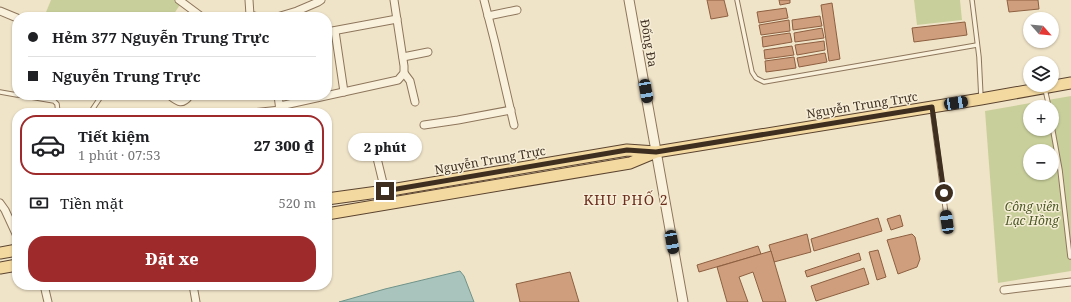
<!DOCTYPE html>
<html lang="vi">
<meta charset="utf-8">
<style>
:root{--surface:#fff;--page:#f2f2f2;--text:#202124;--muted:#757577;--line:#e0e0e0;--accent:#9e2a2b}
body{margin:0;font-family:"Noto Serif",serif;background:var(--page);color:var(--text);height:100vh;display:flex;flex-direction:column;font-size:15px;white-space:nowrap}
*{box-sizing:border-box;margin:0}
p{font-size:13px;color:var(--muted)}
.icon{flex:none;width:22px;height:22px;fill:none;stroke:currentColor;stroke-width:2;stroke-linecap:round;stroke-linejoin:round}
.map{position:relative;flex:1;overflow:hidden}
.drawer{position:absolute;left:12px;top:108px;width:320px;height:182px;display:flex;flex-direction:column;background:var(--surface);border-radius:16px;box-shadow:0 1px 3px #0004}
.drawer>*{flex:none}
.hud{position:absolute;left:12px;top:12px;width:320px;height:88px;border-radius:16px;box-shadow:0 1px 3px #0004;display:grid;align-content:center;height:88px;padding:0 16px;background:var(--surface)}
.needle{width:26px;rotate:117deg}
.buttons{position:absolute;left:1023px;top:12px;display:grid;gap:8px}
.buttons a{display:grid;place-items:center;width:36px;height:36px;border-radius:50%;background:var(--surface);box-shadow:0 1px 3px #0004;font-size:20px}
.end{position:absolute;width:18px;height:18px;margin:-9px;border:5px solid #3d2e20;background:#fff;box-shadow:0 0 0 2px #fff}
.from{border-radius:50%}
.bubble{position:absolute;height:28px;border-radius:14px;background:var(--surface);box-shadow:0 1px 3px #0004;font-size:13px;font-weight:800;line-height:28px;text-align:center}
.car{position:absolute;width:12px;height:24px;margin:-12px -6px;border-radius:5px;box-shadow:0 0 3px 1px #0007;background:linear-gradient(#222 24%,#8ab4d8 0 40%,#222 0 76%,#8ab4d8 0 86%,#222 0)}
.hud b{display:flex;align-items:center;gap:14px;height:38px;font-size:15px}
.hud b+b{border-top:1px solid var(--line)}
.hud i{width:10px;height:10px;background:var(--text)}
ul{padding:7px 0 0;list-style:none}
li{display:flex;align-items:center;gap:12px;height:60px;margin:0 8px 6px;padding:0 8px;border:2px solid transparent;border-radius:16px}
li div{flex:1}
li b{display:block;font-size:15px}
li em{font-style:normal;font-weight:800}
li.current{border-color:var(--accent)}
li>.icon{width:36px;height:36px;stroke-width:1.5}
.pay{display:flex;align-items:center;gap:10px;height:44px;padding:0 16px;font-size:15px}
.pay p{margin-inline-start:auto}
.cta{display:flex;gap:8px;margin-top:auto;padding:8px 16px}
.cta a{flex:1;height:46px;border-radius:16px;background:var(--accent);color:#fff;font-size:16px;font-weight:800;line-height:46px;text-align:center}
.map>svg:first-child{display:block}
.green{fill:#c9cf9b;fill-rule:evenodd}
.water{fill:#a9c4bc;stroke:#6f938a}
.building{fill:#cf9f7d;stroke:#8d5f41}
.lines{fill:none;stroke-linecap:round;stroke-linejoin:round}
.service-casing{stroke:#8d765c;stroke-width:5.5}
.minor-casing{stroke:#8d765c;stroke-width:9}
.tertiary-casing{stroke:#8d765c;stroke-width:11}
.primary-casing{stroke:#5b4430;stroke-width:13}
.service{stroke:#faf1dc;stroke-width:3.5}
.minor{stroke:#faf1dc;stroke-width:7}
.tertiary{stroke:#faf1dc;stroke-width:9}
.primary{stroke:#f3d9a0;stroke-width:11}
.route{stroke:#3d2e20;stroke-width:5}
.labels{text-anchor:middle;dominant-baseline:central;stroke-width:3;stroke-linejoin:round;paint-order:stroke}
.street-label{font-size:12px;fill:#3d2e20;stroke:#f7eed8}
.park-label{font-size:12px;font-style:italic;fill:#4d5a26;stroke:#f7eed8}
.quarter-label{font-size:14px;letter-spacing:1px;fill:#6b2e1e;stroke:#f7eed8}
</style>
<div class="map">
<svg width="1071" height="302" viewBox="0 0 1071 302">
<rect width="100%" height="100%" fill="#f0e4c8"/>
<g class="green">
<polygon points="51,0 183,0 172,17 44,17"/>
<polygon points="914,0 960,0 962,20 917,25"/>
<path d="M1071,96V271L998,283L985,111ZM1030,107H1052V129H1030ZM1030,151H1052V173H1030Z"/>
</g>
<polygon class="water" points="460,271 464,276 474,302 339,302 385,289"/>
<g class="building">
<polygon points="707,0 724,0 728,16 711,19"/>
<polygon points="779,0 790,0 790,3 780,5"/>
<polygon points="1007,0 1038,0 1039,9 1009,12"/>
<polygon points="832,3 840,59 829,61 821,5"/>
<polygon points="786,8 788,18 759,23 757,12"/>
<polygon points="820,16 822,26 793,30 792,20"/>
<polygon points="789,20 790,31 761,35 759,25"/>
<polygon points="965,22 967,35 914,42 912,28"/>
<polygon points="822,28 824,38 795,42 794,33"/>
<polygon points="790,33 792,42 763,47 762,37"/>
<polygon points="824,41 825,50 797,55 795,45"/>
<polygon points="792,46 794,55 765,59 764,50"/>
<polygon points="825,53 827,62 799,67 797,58"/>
<polygon points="794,57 796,68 766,72 765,61"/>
<polygon points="900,215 903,226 891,230 887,219"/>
<polygon points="878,218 882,231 814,251 811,239"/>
<polygon points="807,234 811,252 774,262 769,245"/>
<polygon points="912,234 915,237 920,259 917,267 898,274 887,240"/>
<polygon points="758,246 761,254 699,272 697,265"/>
<polygon points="878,250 886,277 877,280 869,252"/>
<polygon points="771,251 786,302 763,302 753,272 739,277 748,302 727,302 717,267"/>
<polygon points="859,253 861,260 807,277 805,271"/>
<polygon points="864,268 869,284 816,301 811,286"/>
<polygon points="570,272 579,302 520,302 516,284"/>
</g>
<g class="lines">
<defs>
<g id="service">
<polyline points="737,0 752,72 756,78 764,82 977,45"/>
<polyline points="972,0 979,57 981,98"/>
<polyline points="1045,89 1049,107"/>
<polyline points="0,92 17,95"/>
<polyline points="19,95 54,101 57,104 58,113"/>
<polyline points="932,108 947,222"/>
<polyline points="90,113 102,95"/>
<polyline points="1052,126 1060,170 1070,257"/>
</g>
<g id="minor">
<polyline points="179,0 202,17"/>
<polyline points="249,0 250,15"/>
<polyline points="484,0 495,43 514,125"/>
<polyline points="0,11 17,18"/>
<polyline points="488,16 517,10"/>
<polyline points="247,17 250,15 258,17"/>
<polyline points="277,17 297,11 318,2 321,0"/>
<polyline points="335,31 344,92"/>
<polyline points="327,32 397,19"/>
<polyline points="403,57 428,52"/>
<polyline points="404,73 410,81 415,102"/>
<path d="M169,95C178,102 182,106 190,95"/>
<polyline points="278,95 280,111"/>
<polyline points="280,106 398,80 404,73 404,66 394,0"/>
<polyline points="253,113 280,110"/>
<polyline points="424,125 458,120 511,110"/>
<polyline points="376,154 385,191"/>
<polyline points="0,203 5,210 17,236"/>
<polyline points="44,285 48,302"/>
<polyline points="193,285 196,302"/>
<polyline points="1004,290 1071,282"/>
</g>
<polyline id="tertiary" points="629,0 683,302"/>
<g id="primary">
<polyline points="327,199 385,191 627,150 656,152 981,99 1071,83"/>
<polyline points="327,214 630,163 654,153"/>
<polyline points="0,253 17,250"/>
<polyline points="0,268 17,265"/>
</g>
</defs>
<use href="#service" class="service-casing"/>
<use href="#minor" class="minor-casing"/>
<use href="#tertiary" class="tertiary-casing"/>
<use href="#primary" class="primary-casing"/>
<use href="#service" class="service"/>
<use href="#minor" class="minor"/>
<use href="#tertiary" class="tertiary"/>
<use href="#primary" class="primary"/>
</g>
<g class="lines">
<polyline class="route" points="385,191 627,150 656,152 932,107 944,193"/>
</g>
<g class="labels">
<g class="street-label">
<text transform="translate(649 43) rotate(80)">Đống Đa</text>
<text transform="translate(862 105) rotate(-9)">Nguyễn Trung Trực</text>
<text transform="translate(490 160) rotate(-10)">Nguyễn Trung Trực</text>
</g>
<g class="park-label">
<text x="1032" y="206">Công viên<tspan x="1032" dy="14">Lạc Hồng</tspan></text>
</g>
<g class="quarter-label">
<text x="626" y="199">KHU PHỐ 2</text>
</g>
</g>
</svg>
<div class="buttons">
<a><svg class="needle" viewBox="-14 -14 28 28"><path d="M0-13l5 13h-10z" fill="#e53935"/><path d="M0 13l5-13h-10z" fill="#757577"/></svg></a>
<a><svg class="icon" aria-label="layers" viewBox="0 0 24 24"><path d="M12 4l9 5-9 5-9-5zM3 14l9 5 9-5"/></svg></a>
<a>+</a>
<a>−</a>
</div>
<i class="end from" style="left:944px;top:193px"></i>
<i class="end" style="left:385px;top:191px"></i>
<div class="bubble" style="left:348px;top:133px;width:74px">2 phút</div>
<i class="car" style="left:646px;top:91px;rotate:170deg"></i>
<i class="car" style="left:956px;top:103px;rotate:81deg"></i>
<i class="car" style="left:947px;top:222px;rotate:352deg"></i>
<i class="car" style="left:672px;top:242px;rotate:170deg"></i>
<div class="hud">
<b><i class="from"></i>Hẻm 377 Nguyễn Trung Trực</b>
<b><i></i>Nguyễn Trung Trực</b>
</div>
<section class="drawer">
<ul>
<li class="current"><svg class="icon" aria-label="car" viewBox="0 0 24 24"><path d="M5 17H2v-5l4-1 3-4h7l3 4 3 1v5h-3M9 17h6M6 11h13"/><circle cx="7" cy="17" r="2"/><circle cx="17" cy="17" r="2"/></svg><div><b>Tiết kiệm</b><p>1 phút · 07:53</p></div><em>27 300 ₫</em></li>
</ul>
<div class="pay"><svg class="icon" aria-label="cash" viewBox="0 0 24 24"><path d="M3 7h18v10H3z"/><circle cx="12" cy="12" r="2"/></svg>Tiền mặt<p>520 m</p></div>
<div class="cta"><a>Đặt xe</a></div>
</section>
</div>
